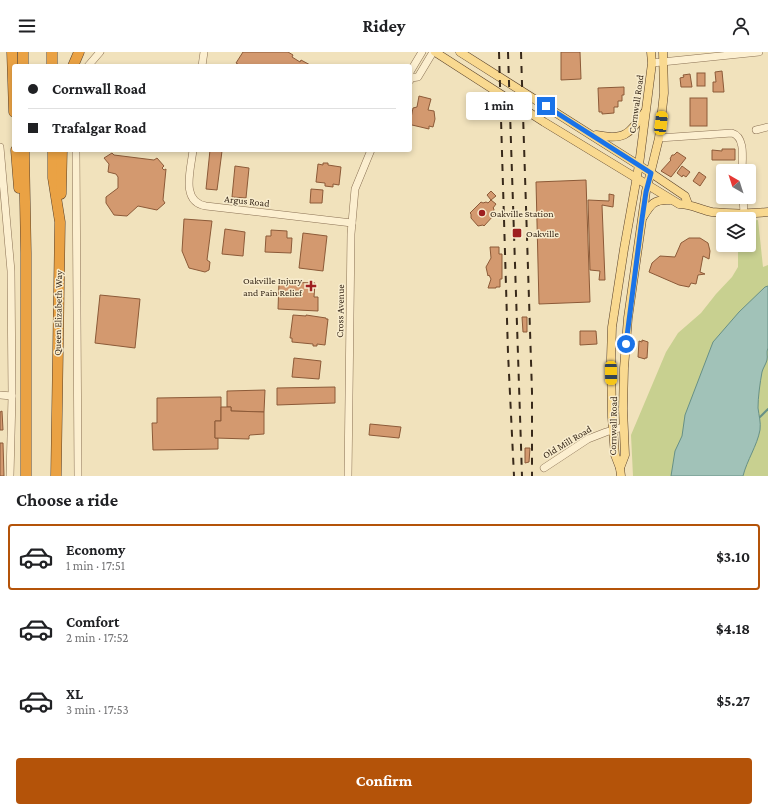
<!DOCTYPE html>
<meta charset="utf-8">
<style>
:root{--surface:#fff;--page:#f6f6f6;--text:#202124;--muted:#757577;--line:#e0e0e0;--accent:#b45309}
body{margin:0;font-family:"Crimson Pro",serif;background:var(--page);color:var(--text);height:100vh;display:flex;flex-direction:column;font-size:15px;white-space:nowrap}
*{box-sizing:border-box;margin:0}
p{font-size:13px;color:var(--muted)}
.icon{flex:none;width:22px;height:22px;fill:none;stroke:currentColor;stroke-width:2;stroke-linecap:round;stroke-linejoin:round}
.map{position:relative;height:424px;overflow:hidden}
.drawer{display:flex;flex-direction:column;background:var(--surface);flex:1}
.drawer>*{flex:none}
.top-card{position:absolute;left:12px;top:12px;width:400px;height:88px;border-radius:4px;box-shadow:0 2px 6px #0003;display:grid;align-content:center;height:88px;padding:0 16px;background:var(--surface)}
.needle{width:26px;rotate:321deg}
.controls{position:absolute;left:716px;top:112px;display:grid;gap:8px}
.controls a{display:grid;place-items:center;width:40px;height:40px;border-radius:4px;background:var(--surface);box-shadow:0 2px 6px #0003;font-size:20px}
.end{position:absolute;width:18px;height:18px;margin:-9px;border:5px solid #1a73e8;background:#fff;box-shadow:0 0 0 2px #fff}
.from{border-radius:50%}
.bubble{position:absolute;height:28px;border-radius:4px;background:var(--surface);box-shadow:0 2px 6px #0003;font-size:13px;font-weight:700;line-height:28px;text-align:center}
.car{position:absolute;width:12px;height:24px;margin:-12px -6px;border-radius:5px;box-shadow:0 0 3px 1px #0007;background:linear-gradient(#f5c518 24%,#345 0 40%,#f5c518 0 76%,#345 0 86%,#f5c518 0)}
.top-card b{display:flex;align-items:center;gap:14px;height:38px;font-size:15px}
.top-card b+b{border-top:1px solid var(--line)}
.top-card i{width:10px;height:10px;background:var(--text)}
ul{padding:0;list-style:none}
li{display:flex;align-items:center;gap:12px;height:66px;margin:0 8px 6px;padding:0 8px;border:2px solid transparent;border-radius:4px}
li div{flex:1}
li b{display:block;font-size:15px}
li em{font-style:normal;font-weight:700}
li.active{border-color:var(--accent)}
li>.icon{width:36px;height:36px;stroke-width:1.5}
h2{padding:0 16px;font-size:18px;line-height:48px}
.cta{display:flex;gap:8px;margin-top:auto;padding:8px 16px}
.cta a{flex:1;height:46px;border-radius:4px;background:var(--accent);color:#fff;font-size:16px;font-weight:700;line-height:46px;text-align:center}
header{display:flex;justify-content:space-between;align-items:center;height:52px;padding:0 16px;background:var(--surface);font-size:18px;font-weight:700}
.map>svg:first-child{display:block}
.green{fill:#c8d090}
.water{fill:#a1c2b8;stroke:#679086}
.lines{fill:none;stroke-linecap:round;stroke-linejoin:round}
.stream{stroke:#679086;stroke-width:2}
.building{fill:#d3996f;stroke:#8c5a38}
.minor-casing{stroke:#8a7154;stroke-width:8}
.major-casing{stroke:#573f29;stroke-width:9}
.highway-casing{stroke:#573f29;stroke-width:11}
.minor{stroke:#fcefd0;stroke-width:7}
.major{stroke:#f9d990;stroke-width:8}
.highway{stroke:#eaa244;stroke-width:10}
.rail{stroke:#38291a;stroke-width:2;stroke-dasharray:7 7;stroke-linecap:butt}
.route{stroke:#1a73e8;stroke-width:5}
.poi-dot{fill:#9e1f20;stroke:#f8eccd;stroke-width:1.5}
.labels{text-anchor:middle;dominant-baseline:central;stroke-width:3;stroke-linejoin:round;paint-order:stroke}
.street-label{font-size:10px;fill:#38291a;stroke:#f8eccd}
.poi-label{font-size:10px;fill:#38291a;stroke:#f8eccd;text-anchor:start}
</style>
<header><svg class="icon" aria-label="menu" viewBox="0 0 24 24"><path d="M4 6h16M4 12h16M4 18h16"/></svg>Ridey<svg class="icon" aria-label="person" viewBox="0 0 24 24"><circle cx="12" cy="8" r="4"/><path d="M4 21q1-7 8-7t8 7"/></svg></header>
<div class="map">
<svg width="768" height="424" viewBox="0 0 768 424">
<rect width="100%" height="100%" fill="#f1e2bc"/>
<polygon class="green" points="758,168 763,215 768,213 768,424 633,424 631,383 666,300 678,281 701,261 716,242 732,225 738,215 738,193 749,193 749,169"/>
<path class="water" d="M768,234V296C766,300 768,304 767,308C766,312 763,316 762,320C760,331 758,345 758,356C759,364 761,370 760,378C757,394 747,408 743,424H671L675,399L682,384L685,363L713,290L739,260L765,235Z"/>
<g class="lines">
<polyline class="stream" points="760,365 768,357"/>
</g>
<g class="building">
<polygon points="243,0 288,0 293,3 292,5 300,10 301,8 312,14 241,14 236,11"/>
<polygon points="561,0 580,0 581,27 561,28"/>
<polygon points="722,19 724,40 713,40 713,30 716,30 715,20"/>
<rect x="697" y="21" width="8" height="13"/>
<polygon points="690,22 692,35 681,35 680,26 684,25 683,23"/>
<polygon points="624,35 624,43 622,43 622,49 618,49 618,55 614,55 614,61 602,62 602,60 599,60 598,36"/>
<polygon points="419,44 431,47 428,58 434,59 435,67 433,75 429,74 429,77 412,73 410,71 413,56 417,55"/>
<rect x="690" y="46" width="17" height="28"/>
<polygon points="722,97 735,97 735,108 712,108 712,98 722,99"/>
<polygon points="210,98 222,99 217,138 206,137"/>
<polygon points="677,100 686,106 671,125 661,119 671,108 670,107 672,103 674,103"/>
<polygon points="112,101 114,103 154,108 157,106 164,114 162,116 164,118 166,117 163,148 165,151 157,158 138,154 127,164 114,163 106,151 106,145 118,136 118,125 116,122 108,120 109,112 104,106"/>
<polygon points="323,111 328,111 328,113 341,115 339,133 333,132 333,135 325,134 325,131 316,130 318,112 323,113"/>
<polygon points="235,114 249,116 246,146 232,145"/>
<polygon points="682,114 690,120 686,125 683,123 682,125 677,121"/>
<polygon points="699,120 706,125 700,134 693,129"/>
<polygon points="586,128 590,250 539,252 536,130"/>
<polygon points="311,137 323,138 322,151 310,151"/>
<polygon points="491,139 496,144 491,148 487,143"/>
<polygon points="609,142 614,143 613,155 602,153 605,228 599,228 600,219 590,218 588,148 609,149"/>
<polygon points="491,148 496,152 493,156 494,157 493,162 494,163 484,174 483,173 478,174 471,166 471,162 470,161 481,150 483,151 486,150 488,151"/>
<polygon points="184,167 212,169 207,208 210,210 209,218 205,220 189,216 182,199"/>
<polygon points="225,177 245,180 243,204 222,202"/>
<polygon points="271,178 287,179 287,186 292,186 291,201 265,200 266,184 271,184"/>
<polygon points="303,181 327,184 323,219 299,216"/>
<polygon points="689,186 700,186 708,191 710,199 709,207 703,204 700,220 705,222 698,223 696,232 691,231 689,235 679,233 649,220 652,211 660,204 675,205 681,191"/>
<polygon points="490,195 499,195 499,202 502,202 502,227 500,227 500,235 496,235 496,236 488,236 491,227 489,223 488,224 486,215 491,206"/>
<polygon points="279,230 315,231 314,245 318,245 318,259 278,257"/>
<polygon points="100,243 140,247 135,296 95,291"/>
<polygon points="293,263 306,264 306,263 326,266 326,267 328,267 325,293 317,292 317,294 313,294 313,292 292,290 292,286 290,286"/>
<polygon points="522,265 527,265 527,280 523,280"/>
<polygon points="580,279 596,279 597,292 580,293"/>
<polygon points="642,288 648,290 647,306 645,306 645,307 638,305 639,289 642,290"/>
<polygon points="294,306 321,309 319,327 292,325"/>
<polygon points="335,335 335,351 277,353 277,336"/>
<polygon points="265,338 264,360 231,359 231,355 227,355 227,339"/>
<polygon points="221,345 221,369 215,369 215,386 218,386 218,397 153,398 152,371 157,371 157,346"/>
<polygon points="221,355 231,355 231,359 264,360 264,382 250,383 249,384 249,387 215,386 215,369 221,369"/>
<polygon points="2,359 3,378 0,378 0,360"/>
<polygon points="370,372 401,375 399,386 369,383"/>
<polygon points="0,391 3,391 4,424 0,424"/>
<polygon points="525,396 530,396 529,410 525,411"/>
</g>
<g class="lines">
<defs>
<g id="minor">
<polyline points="652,11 759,0"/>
<polyline points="88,14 100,0"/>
<polyline points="202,14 204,0"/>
<polyline points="411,26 418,25 433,0"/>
<polyline points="410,28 410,20 422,0"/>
<polyline points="756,78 768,75"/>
<path d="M659,86L732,81C746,85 742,108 742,119"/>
<polyline points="0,95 11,219 12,344 10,424"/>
<polyline points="76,98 78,424"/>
<path d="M193,98C191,117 180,150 206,154L352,171"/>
<polyline points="743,145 744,162"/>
<polyline points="0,343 12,344"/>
<polyline points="544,416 588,387 606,380 623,375"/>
<polyline points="348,424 351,182 355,137 371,98"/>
</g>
<g id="major">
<path d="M435,0L544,70L679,152C691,152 701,158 712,160C731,162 749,162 768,160"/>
<polyline points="460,0 651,121 685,144 688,152"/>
<path d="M596,83C625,89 629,82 645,60"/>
<path d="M643,165C651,152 654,147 670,148"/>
<polyline points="620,416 625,403 623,357 624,316 628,266 646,139 659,86 664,41 663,0"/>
<polyline points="621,424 620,416 615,403 612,365 611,306 612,275 624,197 639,113 652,11 651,0"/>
</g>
<g id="highway">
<polyline points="12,0 14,60"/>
<polyline points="23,0 23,14"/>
<polyline points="52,0 52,14"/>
<polyline points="73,14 79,0"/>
<polyline points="16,98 19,136"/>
<polyline points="24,98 26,201 26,424"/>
<polyline points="53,98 53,126 60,170 56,424"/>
<polyline points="61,142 62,98"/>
</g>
</defs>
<use href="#minor" class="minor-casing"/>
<use href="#major" class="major-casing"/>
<use href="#highway" class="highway-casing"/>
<use href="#minor" class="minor"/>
<use href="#major" class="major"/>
<use href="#highway" class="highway"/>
<g class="rail">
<polyline points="499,0 508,301 514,424"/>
<polyline points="508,0 522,424"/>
<polyline points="521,0 532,340 532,424"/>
</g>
</g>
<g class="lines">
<polyline class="route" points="546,54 651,121 646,140 642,167 626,292"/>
</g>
<g class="poi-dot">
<circle cx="482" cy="161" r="4"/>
<rect x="512" y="176" width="10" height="10" rx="2"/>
<path d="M309 228h4v4h4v4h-4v4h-4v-4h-4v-4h4z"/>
</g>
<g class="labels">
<g class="street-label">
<text transform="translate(636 52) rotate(-82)">Cornwall Road</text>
<text transform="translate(247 149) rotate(6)">Argus Road</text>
<text transform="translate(340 259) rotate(-89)">Cross Avenue</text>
<text transform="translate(58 261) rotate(-89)">Queen Elizabeth Way</text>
<text transform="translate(613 374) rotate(-89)">Cornwall Road</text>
<text transform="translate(567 390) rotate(-31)">Old Mill Road</text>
</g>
<g class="poi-label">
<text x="490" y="161">Oakville Station</text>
<text x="526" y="181">Oakville</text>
<text x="302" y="228" text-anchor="end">Oakville Injury<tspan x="302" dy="12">and Pain Relief</tspan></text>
</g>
</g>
</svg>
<div class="controls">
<a><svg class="needle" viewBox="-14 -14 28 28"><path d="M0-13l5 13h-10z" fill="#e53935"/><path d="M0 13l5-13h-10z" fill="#757577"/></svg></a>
<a><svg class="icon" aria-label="layers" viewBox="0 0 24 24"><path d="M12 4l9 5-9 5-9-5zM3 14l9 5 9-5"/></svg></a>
</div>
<i class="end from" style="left:626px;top:292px"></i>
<i class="end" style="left:546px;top:54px"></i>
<div class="bubble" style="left:466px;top:40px;width:66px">1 min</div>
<i class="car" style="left:661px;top:71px;rotate:7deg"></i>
<i class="car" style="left:611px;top:321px;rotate:179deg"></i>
<div class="top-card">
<b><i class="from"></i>Cornwall Road</b>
<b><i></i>Trafalgar Road</b>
</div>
</div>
<section class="drawer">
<h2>Choose a ride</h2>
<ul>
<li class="active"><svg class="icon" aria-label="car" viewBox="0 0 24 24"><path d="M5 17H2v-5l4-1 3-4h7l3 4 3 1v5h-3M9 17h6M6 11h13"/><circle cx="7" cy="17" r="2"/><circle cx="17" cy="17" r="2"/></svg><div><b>Economy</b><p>1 min · 17:51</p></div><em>$3.10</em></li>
<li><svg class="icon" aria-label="car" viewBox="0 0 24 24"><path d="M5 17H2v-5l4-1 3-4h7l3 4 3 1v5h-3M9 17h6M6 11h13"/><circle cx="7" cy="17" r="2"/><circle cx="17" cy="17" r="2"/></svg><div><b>Comfort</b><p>2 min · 17:52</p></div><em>$4.18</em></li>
<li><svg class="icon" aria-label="car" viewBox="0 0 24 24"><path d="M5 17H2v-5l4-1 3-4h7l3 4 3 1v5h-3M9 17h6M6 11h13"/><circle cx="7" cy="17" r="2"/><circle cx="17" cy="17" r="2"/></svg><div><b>XL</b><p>3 min · 17:53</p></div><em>$5.27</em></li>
</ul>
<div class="cta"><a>Confirm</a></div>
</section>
